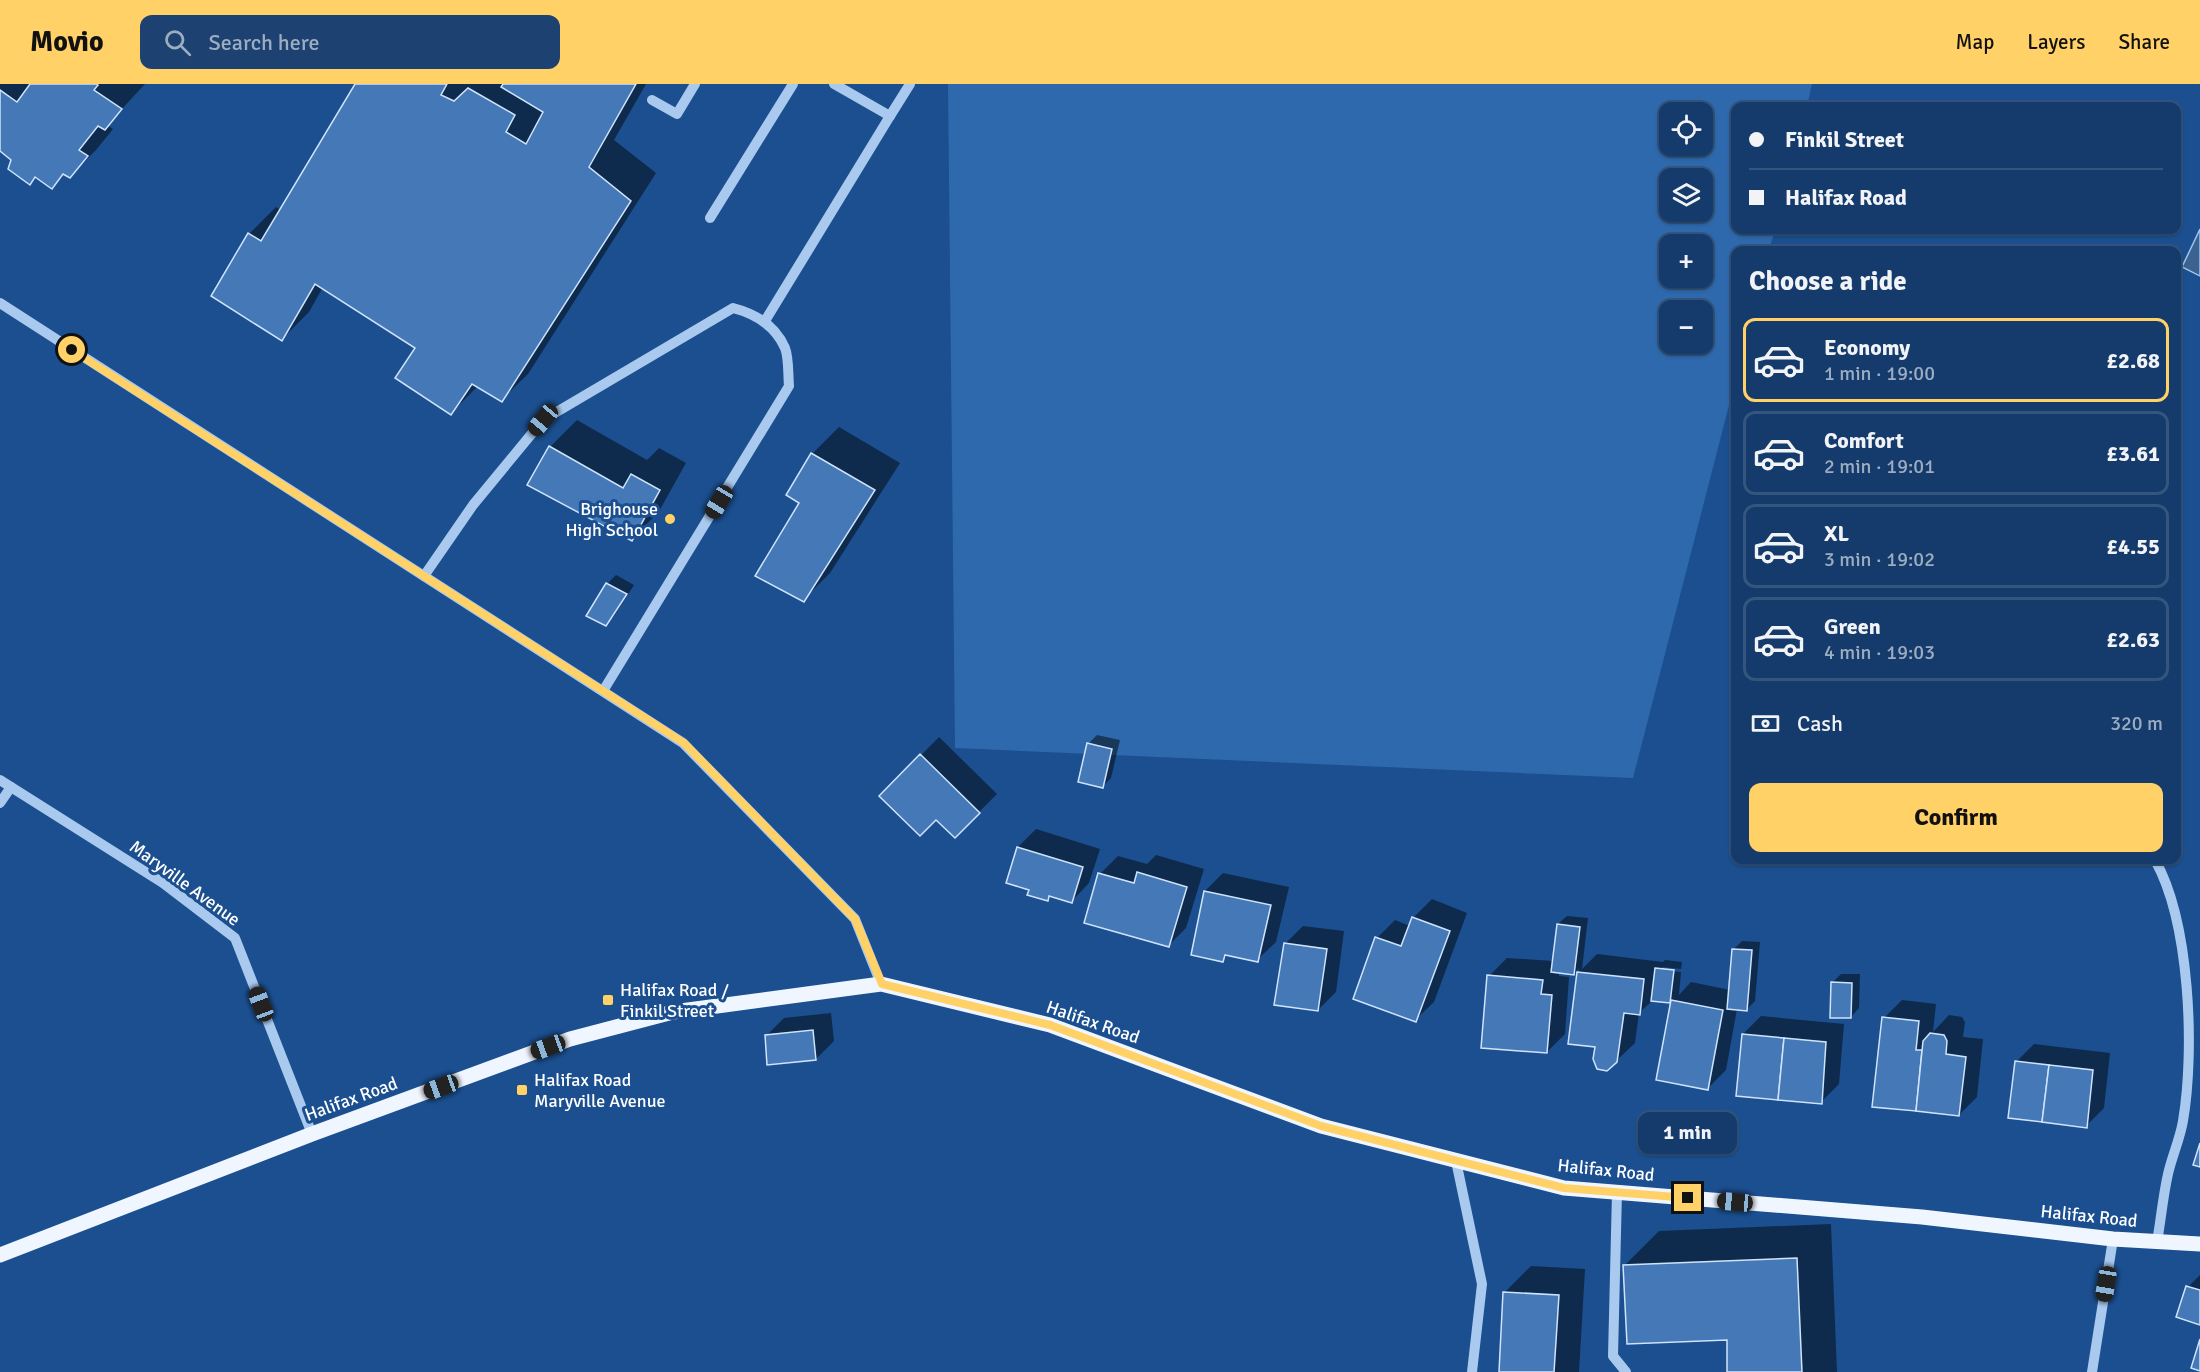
<!DOCTYPE html>
<meta charset="utf-8">
<style>
:root{--surface:#143b6b;--page:#1d4271;--text:#f1f3f6;--muted:#9dadc1;--line:#33557e;--accent:#ffd166}
body{margin:0;font-family:Signika,sans-serif;background:var(--page);color:var(--text);height:100vh;display:flex;flex-direction:column;font-size:22px;white-space:nowrap}
*{box-sizing:border-box;margin:0}
p{font-size:20px;color:var(--muted)}
.icon{flex:none;width:33px;height:33px;fill:none;stroke:currentColor;stroke-width:2;stroke-linecap:round;stroke-linejoin:round}
.map{position:relative;flex:1;overflow:hidden}
.details{position:absolute;left:1731px;top:162px;width:450px;height:618px;display:flex;flex-direction:column;background:var(--surface);border-radius:12px;box-shadow:0 2px 4px #0004,0 0 0 2px var(--line)}
.details>*{flex:none}
.hud{position:absolute;left:1731px;top:18px;width:450px;height:132px;border-radius:12px;box-shadow:0 2px 4px #0004,0 0 0 2px var(--line);display:grid;align-content:center;height:132px;padding:0 18px;background:var(--surface)}
.fabs{position:absolute;left:1659px;top:18px;display:grid;gap:12px}
.fabs a{display:grid;place-items:center;width:54px;height:54px;border-radius:12px;background:var(--surface);box-shadow:0 2px 4px #0004,0 0 0 2px var(--line);font-size:30px}
.end{position:absolute;width:27px;height:27px;margin:-14px;border:8px solid #ffd166;background:#111;box-shadow:0 0 0 3px #111}
.from{border-radius:50%}
.bubble{position:absolute;height:42px;border-radius:12px;background:var(--surface);box-shadow:0 2px 4px #0004,0 0 0 2px var(--line);font-size:20px;font-weight:700;line-height:42px;text-align:center}
.car{position:absolute;width:18px;height:36px;margin:-18px -9px;border-radius:8px;box-shadow:0 0 4px 2px #0007;background:linear-gradient(#222 24%,#8ab4d8 0 40%,#222 0 76%,#8ab4d8 0 86%,#222 0)}
.hud b{display:flex;align-items:center;gap:21px;height:57px;font-size:22px}
.hud b+b{border-top:2px solid var(--line)}
.hud i{width:15px;height:15px;background:var(--text)}
ul{padding:0;list-style:none}
li{display:flex;align-items:center;gap:18px;height:84px;margin:0 12px 9px;padding:0 6px;border:3px solid var(--line);border-radius:12px}
li div{flex:1}
li b{display:block;font-size:22px}
li em{font-style:normal;font-weight:700}
li.selected{border-color:var(--accent)}
li>.icon{width:54px;height:54px;stroke-width:1.5}
h2{padding:0 18px;font-size:27px;line-height:72px}
.pay{display:flex;align-items:center;gap:15px;height:66px;padding:0 18px;font-size:22px}
.pay p{margin-inline-start:auto}
.action{display:flex;gap:12px;margin-top:auto;padding:12px 18px}
.action a{flex:1;height:69px;border-radius:12px;background:var(--accent);color:#111;font-size:24px;font-weight:700;line-height:69px;text-align:center}
header{display:flex;align-items:center;gap:36px;box-sizing:border-box;height:84px;padding:0 30px;background:var(--accent);color:#111}
header strong{font-size:28px}
nav{display:flex;gap:33px;margin-inline-start:auto;font-size:21px}
.search{width:420px;height:54px;background:var(--page);display:flex;align-items:center;gap:15px;box-sizing:border-box;padding:0 21px;border-radius:12px;color:var(--muted);font-size:22px}
.map>svg:first-child{display:block}
.green{fill:#2e69ad;fill-rule:evenodd}
.water{fill:#3c6290;stroke:#9cc4f0;stroke-width:1.5}
.shadow{fill:#0007}
.building{fill:#4478b7;stroke:#cfe3fa;stroke-width:1.5}
.lines{fill:none;stroke-linecap:round;stroke-linejoin:round}
.minor{stroke:#a9c9ee;stroke-width:10}
.major{stroke:#f0f6ff;stroke-width:15}
.route{stroke:#ffd166;stroke-width:8}
.poi-dot{fill:#ffd166;stroke:#1b4f8f;stroke-width:2}
.labels{text-anchor:middle;dominant-baseline:central;stroke-width:6;stroke-linejoin:round;paint-order:stroke}
.poi-label{font-size:18px;fill:#fff;stroke:#1b4f8f;text-anchor:start}
.street-label{font-size:18px;fill:#fff;stroke:#1b4f8f}
</style>
<header>
<strong>Movio</strong>
<div class="search"><svg class="icon" aria-label="search" viewBox="0 0 24 24"><circle cx="10" cy="10" r="6"/><path d="M15 15l6 6"/></svg>Search here</div>
<nav><a>Map</a><a>Layers</a><a>Share</a></nav>
</header>
<div class="map">
<svg width="2200" height="1288" viewBox="0 0 2200 1288">
<rect width="100%" height="100%" fill="#1b4f8f"/>
<path class="green" d="M948,0H1812L1807,22H1736V146H1775L1769,166H1736L1735,298L1633,694L955,664ZM1670,28H1702V62H1670ZM1670,94H1702V128H1670ZM1670,160H1702V194H1670ZM1670,226H1702V260H1670Z"/>
<polygon class="water" points="2200,145 2200,192 2182,183"/>
<g class="shadow">
<polygon points="0,0 145,0 107,41 113,45 96,66 70,92 65,89 52,103 37,92 30,99 13,76 0,65"/>
<polygon points="356,0 646,0 614,56 656,89 528,290 501,316 478,302 451,329 417,263 323,203 309,228 282,255 249,150 276,123 281,126"/>
<polygon points="577,336 647,376 659,364 686,379 658,429 631,455 550,363"/>
<polygon points="839,343 900,379 830,489 803,516 801,419 812,370"/>
<polygon points="616,491 634,501 614,532 605,541 607,500"/>
<polygon points="1097,651 1120,656 1111,694 1102,703 1088,660"/>
<polygon points="939,653 997,710 955,752 936,734 881,712"/>
<polygon points="1036,745 1100,765 1089,799 1071,818 1051,811 1047,816 1031,805 1018,763"/>
<polygon points="1156,771 1204,785 1186,844 1168,862 1100,790 1118,772 1147,780"/>
<polygon points="1223,789 1289,803 1276,858 1257,876 1228,870 1223,876 1205,807"/>
<polygon points="1432,815 1467,829 1434,918 1415,936 1377,854 1395,836 1410,842 1413,834"/>
<polygon points="1567,832 1588,834 1582,885 1597,870 1663,878 1665,876 1682,878 1681,885 1662,883 1662,886 1681,888 1679,911 1691,898 1730,906 1733,866 1742,857 1760,858 1755,917 1746,926 1737,925 1726,986 1708,1004 1658,995 1673,915 1670,918 1653,916 1639,929 1635,959 1616,977 1597,961 1570,959 1579,884 1574,890 1559,888 1559,892 1569,893 1565,950 1547,968 1489,892 1507,874 1554,877 1558,840"/>
<polygon points="1303,842 1344,847 1336,908 1318,926 1285,860"/>
<polygon points="1841,890 1860,890 1859,924 1851,933 1832,899"/>
<polygon points="1902,916 1936,920 1933,948 1949,931 1962,933 1965,938 1963,953 1983,955 1977,1013 1959,1031 1874,1021 1884,934"/>
<polygon points="831,929 834,957 816,975 766,952 784,934"/>
<polygon points="1761,932 1844,940 1839,1000 1821,1018 1743,950"/>
<polygon points="2034,960 2110,969 2104,1024 2086,1042 2016,978"/>
<polygon points="1831,1140 1837,1288 1729,1288 1728,1255 1625,1181 1659,1147"/>
<polygon points="1531,1182 1585,1185 1579,1288 1500,1288 1504,1209"/>
<polygon points="2200,1191 2200,1239 2188,1203"/>
</g>
<g class="building">
<polygon points="30,0 97,0 98,1 94,6 122,25 105,46 98,42 79,66 88,72 70,94 63,90 52,105 35,93 30,101 8,85 11,76 0,67 0,6 17,18"/>
<polygon points="355,0 447,0 441,11 454,17 468,4 515,31 506,48 526,60 543,28 501,3 503,0 636,0 589,83 631,117 502,318 472,300 451,331 395,294 415,264 315,200 282,257 211,212 248,149 261,157"/>
<polygon points="549,362 623,404 631,390 660,406 632,457 527,401"/>
<polygon points="811,369 875,406 804,518 755,492 799,419 786,411"/>
<polygon points="606,499 627,510 606,542 586,532"/>
<polygon points="1087,659 1112,665 1103,704 1078,698"/>
<polygon points="920,670 980,729 955,754 936,736 920,752 879,712"/>
<polygon points="1017,763 1083,783 1072,819 1049,812 1048,817 1027,811 1029,806 1006,799"/>
<polygon points="1137,788 1187,803 1169,863 1084,839 1098,789 1134,799"/>
<polygon points="1204,807 1271,821 1258,878 1225,871 1223,878 1191,871"/>
<polygon points="1412,833 1450,847 1416,938 1353,915 1375,853 1401,862"/>
<polygon points="1557,840 1580,843 1574,891 1551,888"/>
<polygon points="1284,859 1327,865 1318,927 1274,921"/>
<polygon points="1732,865 1752,866 1747,927 1727,925"/>
<polygon points="1655,884 1674,886 1670,919 1651,917"/>
<polygon points="1577,888 1644,895 1640,931 1624,929 1617,978 1607,987 1597,985 1593,975 1595,963 1568,960"/>
<polygon points="1487,891 1543,896 1541,910 1552,911 1547,969 1481,964"/>
<polygon points="1831,898 1852,899 1851,934 1830,934"/>
<polygon points="1671,916 1723,926 1708,1006 1656,996"/>
<polygon points="1882,933 1919,937 1916,966 1922,966 1916,1027 1872,1023"/>
<polygon points="813,946 816,976 767,981 765,951"/>
<polygon points="1930,949 1944,951 1947,957 1946,970 1966,973 1959,1032 1916,1027 1923,957"/>
<polygon points="1742,950 1784,954 1778,1016 1736,1012"/>
<polygon points="1784,954 1826,958 1822,1020 1778,1016"/>
<polygon points="2015,977 2049,981 2042,1038 2008,1034"/>
<polygon points="2049,981 2093,986 2087,1044 2042,1038"/>
<polygon points="2200,1059 2200,1083 2193,1081"/>
<polygon points="1797,1174 1802,1288 1727,1288 1727,1256 1627,1260 1623,1181"/>
<polygon points="2186,1202 2200,1206 2200,1241 2176,1233"/>
<polygon points="1503,1208 1559,1211 1554,1288 1499,1288"/>
<polygon points="2200,1255 2200,1287 2191,1284"/>
</g>
<g class="lines">
<g class="minor">
<polyline points="652,16 677,30 695,0"/>
<polyline points="890,32 910,0"/>
<polyline points="710,134 793,0"/>
<polyline points="0,219 683,659 855,835 881,900"/>
<polyline points="765,237 890,32 834,0"/>
<path d="M424,492L473,421L543,336L733,224C756,230 775,241 785,264C789,274 788,291 789,302L603,607"/>
<polyline points="0,696 163,799 235,854 312,1050"/>
<polyline points="0,719 11,703"/>
<path d="M2155,776C2190,838 2195,966 2183,1037C2180,1055 2172,1072 2168,1090C2163,1112 2161,1135 2157,1158"/>
<polyline points="1456,1077 1482,1200 1472,1288"/>
<polyline points="1617,1108 1613,1272 1626,1288"/>
<polyline points="2092,1288 2113,1155"/>
</g>
<polyline class="major" points="0,1171 312,1050 570,955 673,928 881,900 1050,941 1321,1042 1564,1104 1922,1133 2113,1155 2200,1160"/>
</g>
<g class="lines">
<polyline class="route" points="72,266 684,659 855,835 882,900 1050,941 1321,1042 1564,1104 1688,1114"/>
</g>
<g class="poi-dot">
<circle cx="670" cy="435" r="6"/>
<rect x="602" y="910" width="12" height="12" rx="3"/>
<rect x="516" y="1000" width="12" height="12" rx="3"/>
</g>
<g class="labels">
<g class="poi-label">
<text x="658" y="425" text-anchor="end">Brighouse<tspan x="658" dy="21">High School</tspan></text>
<text x="620" y="906">Halifax Road /<tspan x="620" dy="21">Finkil Street</tspan></text>
<text x="534" y="996">Halifax Road<tspan x="534" dy="21">Maryville Avenue</tspan></text>
</g>
<g class="street-label">
<text transform="translate(185 799) rotate(36)">Maryville Avenue</text>
<text transform="translate(1093 938) rotate(19)">Halifax Road</text>
<text transform="translate(351 1015) rotate(-20)">Halifax Road</text>
<text transform="translate(1606 1086) rotate(6)">Halifax Road</text>
<text transform="translate(2089 1132) rotate(6)">Halifax Road</text>
</g>
</g>
</svg>
<div class="fabs">
<a><svg class="icon" aria-label="locate" viewBox="0 0 24 24"><circle cx="12" cy="12" r="6"/><path d="M12 2v4M12 18v4M2 12h4M18 12h4"/></svg></a>
<a><svg class="icon" aria-label="layers" viewBox="0 0 24 24"><path d="M12 4l9 5-9 5-9-5zM3 14l9 5 9-5"/></svg></a>
<a>+</a>
<a>−</a>
</div>
<i class="end from" style="left:72px;top:266px"></i>
<i class="end" style="left:1688px;top:1114px"></i>
<div class="bubble" style="left:1638px;top:1028px;width:99px">1 min</div>
<i class="car" style="left:543px;top:336px;rotate:220deg"></i>
<i class="car" style="left:719px;top:418px;rotate:211deg"></i>
<i class="car" style="left:261px;top:920px;rotate:339deg"></i>
<i class="car" style="left:548px;top:963px;rotate:250deg"></i>
<i class="car" style="left:441px;top:1003px;rotate:250deg"></i>
<i class="car" style="left:1735px;top:1118px;rotate:275deg"></i>
<i class="car" style="left:2106px;top:1200px;rotate:189deg"></i>
<div class="hud">
<b><i class="from"></i>Finkil Street</b>
<b><i></i>Halifax Road</b>
</div>
<section class="details">
<h2>Choose a ride</h2>
<ul>
<li class="selected"><svg class="icon" aria-label="car" viewBox="0 0 24 24"><path d="M5 17H2v-5l4-1 3-4h7l3 4 3 1v5h-3M9 17h6M6 11h13"/><circle cx="7" cy="17" r="2"/><circle cx="17" cy="17" r="2"/></svg><div><b>Economy</b><p>1 min · 19:00</p></div><em>£2.68</em></li>
<li><svg class="icon" aria-label="car" viewBox="0 0 24 24"><path d="M5 17H2v-5l4-1 3-4h7l3 4 3 1v5h-3M9 17h6M6 11h13"/><circle cx="7" cy="17" r="2"/><circle cx="17" cy="17" r="2"/></svg><div><b>Comfort</b><p>2 min · 19:01</p></div><em>£3.61</em></li>
<li><svg class="icon" aria-label="car" viewBox="0 0 24 24"><path d="M5 17H2v-5l4-1 3-4h7l3 4 3 1v5h-3M9 17h6M6 11h13"/><circle cx="7" cy="17" r="2"/><circle cx="17" cy="17" r="2"/></svg><div><b>XL</b><p>3 min · 19:02</p></div><em>£4.55</em></li>
<li><svg class="icon" aria-label="car" viewBox="0 0 24 24"><path d="M5 17H2v-5l4-1 3-4h7l3 4 3 1v5h-3M9 17h6M6 11h13"/><circle cx="7" cy="17" r="2"/><circle cx="17" cy="17" r="2"/></svg><div><b>Green</b><p>4 min · 19:03</p></div><em>£2.63</em></li>
</ul>
<div class="pay"><svg class="icon" aria-label="cash" viewBox="0 0 24 24"><path d="M3 7h18v10H3z"/><circle cx="12" cy="12" r="2"/></svg>Cash<p>320 m</p></div>
<div class="action"><a>Confirm</a></div>
</section>
</div>
